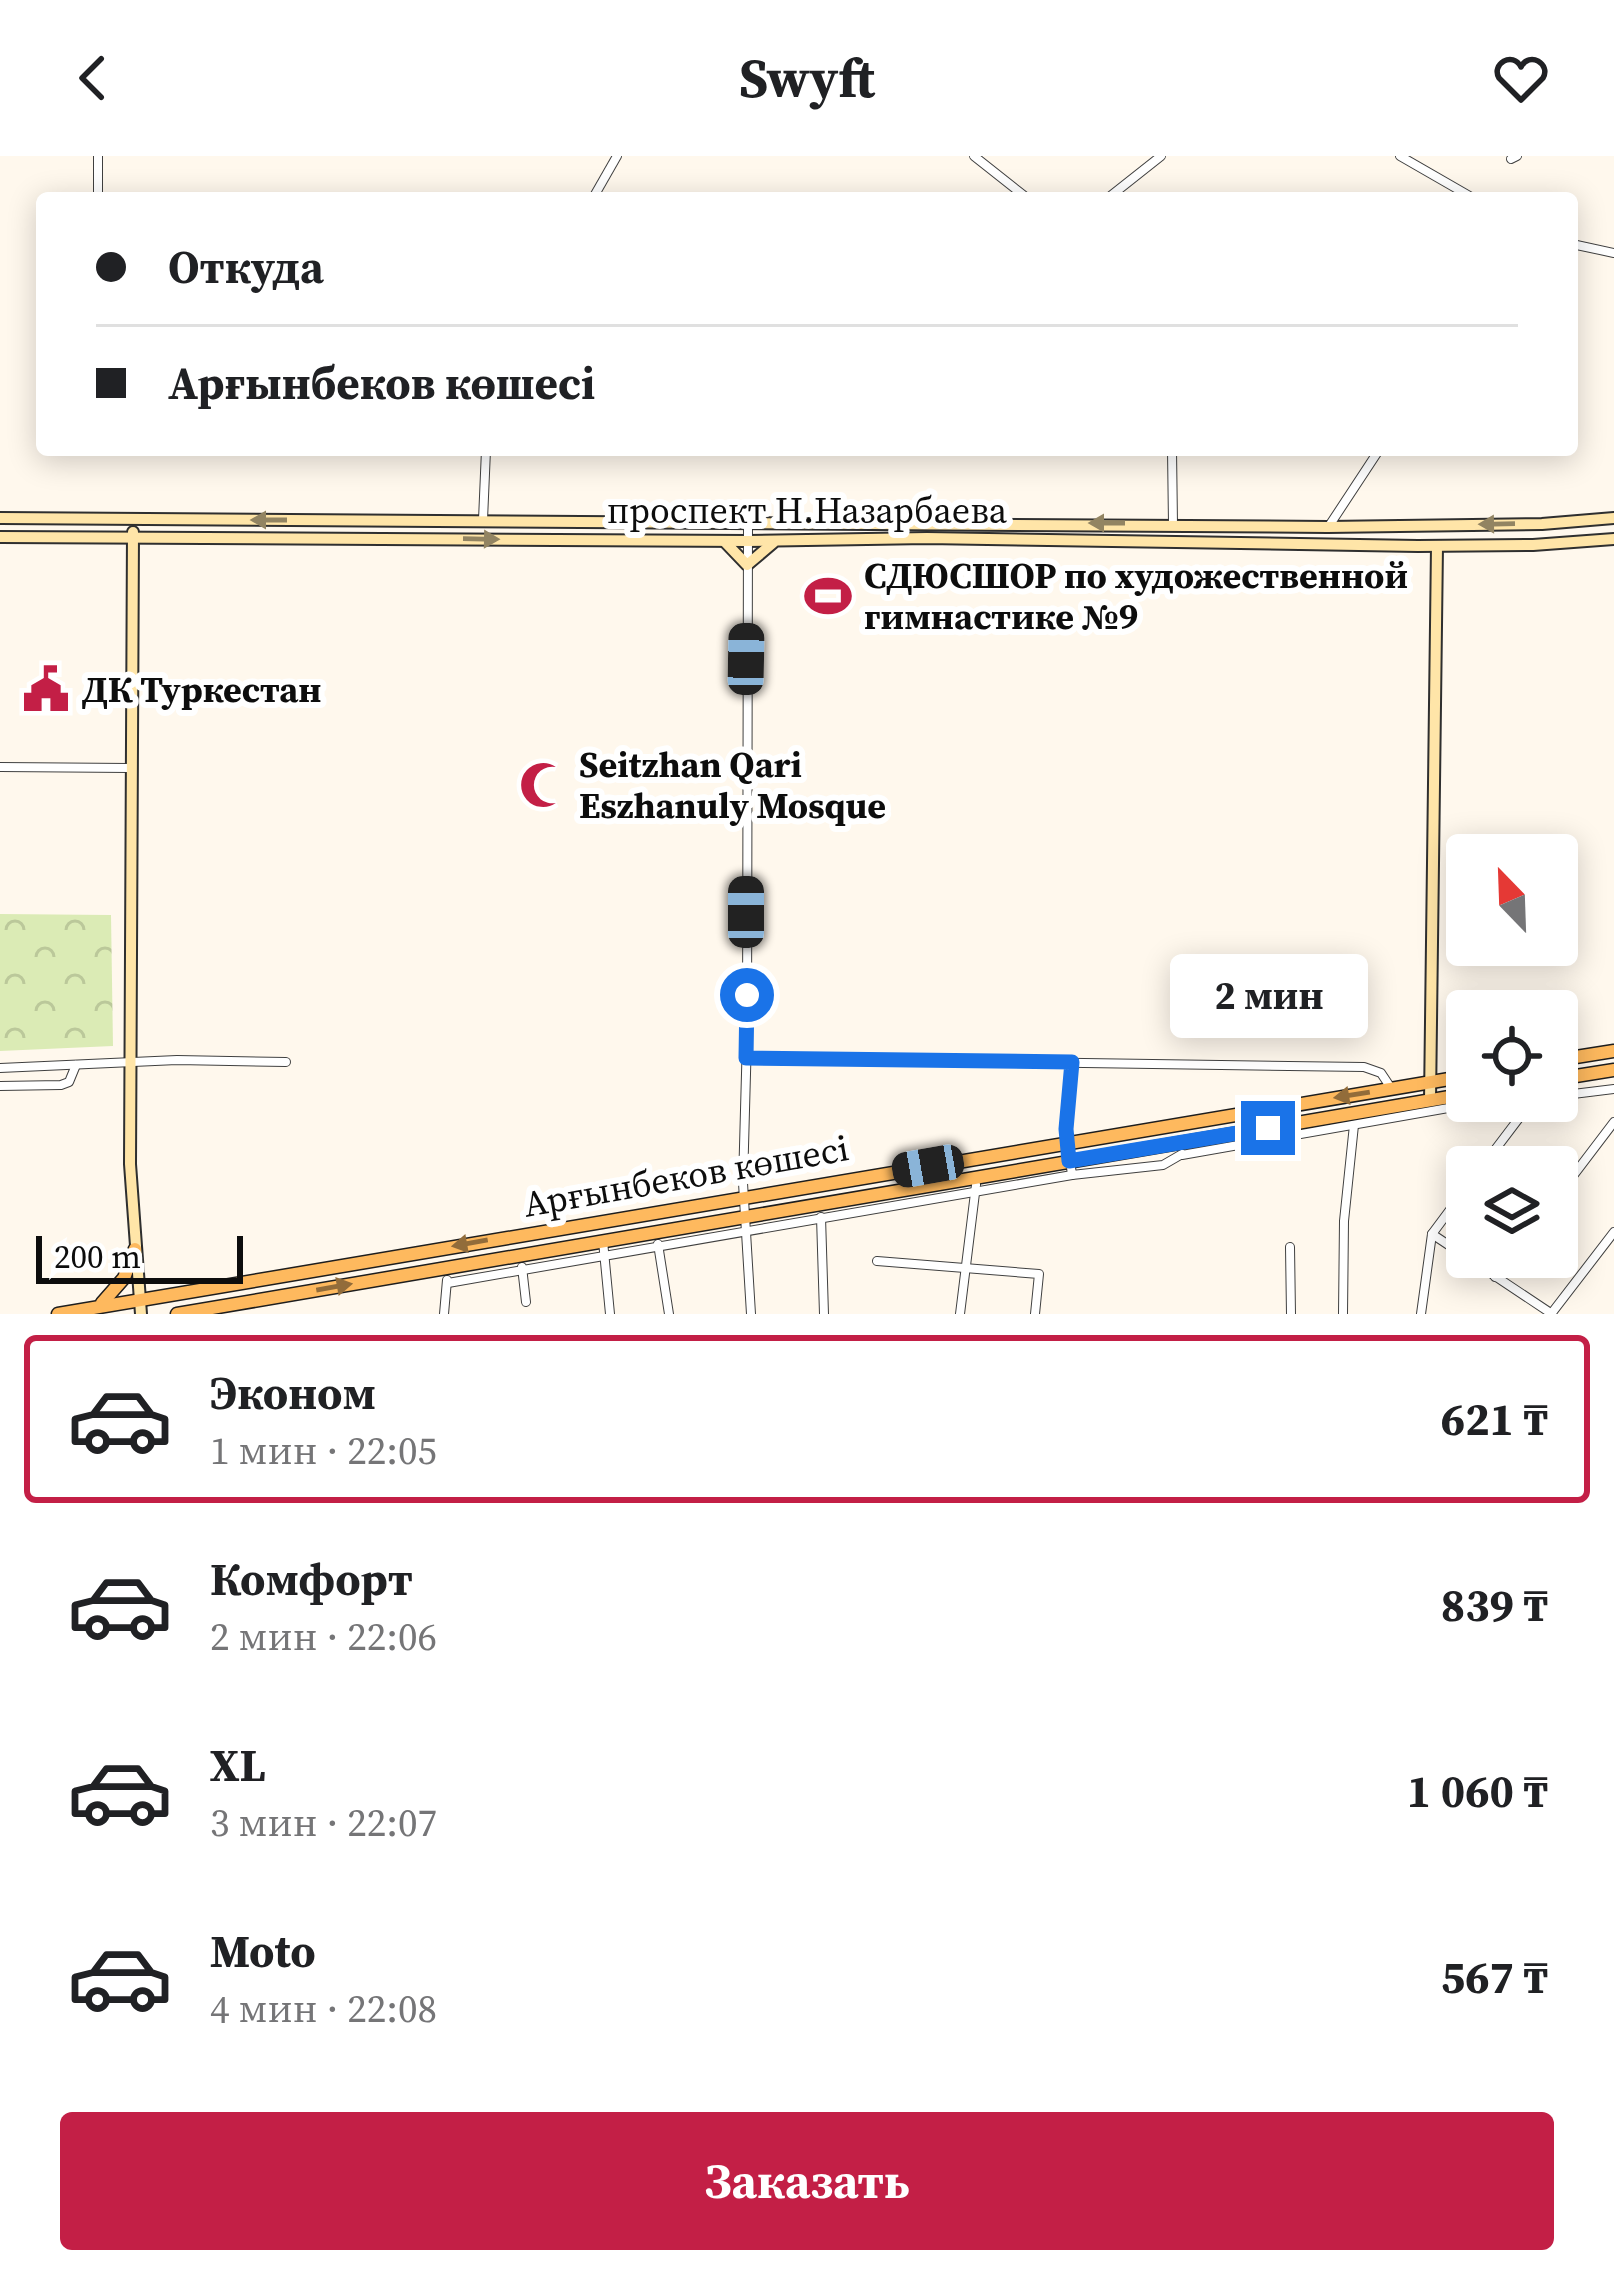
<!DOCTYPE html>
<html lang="ru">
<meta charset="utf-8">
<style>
:root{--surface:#fff;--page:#f2f2f2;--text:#202124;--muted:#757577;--line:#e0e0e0;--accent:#c31f46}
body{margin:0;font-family:"Source Serif 4",serif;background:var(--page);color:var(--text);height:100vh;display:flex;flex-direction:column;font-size:45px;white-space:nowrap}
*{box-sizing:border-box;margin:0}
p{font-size:39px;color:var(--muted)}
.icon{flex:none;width:66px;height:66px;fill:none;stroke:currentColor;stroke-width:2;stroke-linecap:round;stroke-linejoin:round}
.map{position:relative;height:1158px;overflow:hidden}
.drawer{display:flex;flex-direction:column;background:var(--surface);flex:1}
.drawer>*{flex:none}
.hud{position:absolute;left:36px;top:36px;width:1542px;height:264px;border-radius:12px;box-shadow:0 6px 30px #0003;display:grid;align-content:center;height:264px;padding:0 60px;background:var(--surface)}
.needle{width:78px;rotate:337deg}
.fabs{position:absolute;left:1446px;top:678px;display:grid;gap:24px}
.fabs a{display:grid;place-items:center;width:132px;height:132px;border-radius:12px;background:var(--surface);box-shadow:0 6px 30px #0003;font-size:60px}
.scale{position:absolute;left:36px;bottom:30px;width:207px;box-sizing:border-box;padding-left:12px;border:6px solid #0d0d0d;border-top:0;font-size:33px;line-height:42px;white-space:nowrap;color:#0d0d0d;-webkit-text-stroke:9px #fff;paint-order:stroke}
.end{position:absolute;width:54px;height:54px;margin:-27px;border:15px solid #1a73e8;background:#fff;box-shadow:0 0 0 6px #fff}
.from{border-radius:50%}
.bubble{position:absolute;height:84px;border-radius:12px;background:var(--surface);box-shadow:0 6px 30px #0003;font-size:39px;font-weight:700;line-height:84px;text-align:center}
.car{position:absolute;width:36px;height:72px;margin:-36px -18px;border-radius:15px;box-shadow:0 0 9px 3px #0007;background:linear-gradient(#222 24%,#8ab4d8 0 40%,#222 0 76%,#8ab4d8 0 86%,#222 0)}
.hud b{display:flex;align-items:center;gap:42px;height:114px;font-size:45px}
.hud b+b{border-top:3px solid var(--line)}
.hud i{width:30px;height:30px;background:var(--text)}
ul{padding:21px 0 0;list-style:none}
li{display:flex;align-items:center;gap:36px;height:168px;margin:0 24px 18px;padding:0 36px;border:6px solid transparent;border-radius:12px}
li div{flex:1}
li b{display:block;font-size:45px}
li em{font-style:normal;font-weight:700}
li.current{border-color:var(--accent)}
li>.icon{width:108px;height:108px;stroke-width:1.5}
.action{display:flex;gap:24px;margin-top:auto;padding:24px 60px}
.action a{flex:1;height:138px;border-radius:12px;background:var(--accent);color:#fff;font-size:48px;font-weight:700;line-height:138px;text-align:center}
header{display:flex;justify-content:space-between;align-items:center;height:156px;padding:0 60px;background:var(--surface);font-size:54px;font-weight:700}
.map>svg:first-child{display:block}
.park{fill:url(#park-crowns)}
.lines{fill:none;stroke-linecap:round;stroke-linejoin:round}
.street-casing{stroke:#404040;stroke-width:10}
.secondary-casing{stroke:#2f2f2f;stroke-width:14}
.primary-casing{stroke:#1e1e1e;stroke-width:15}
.street{stroke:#fff;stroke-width:8}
.secondary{stroke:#ffe5a8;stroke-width:10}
.primary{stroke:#feb95e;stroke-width:12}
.oneway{fill:#928462}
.oneway2{fill:#926c3a}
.route{stroke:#1a73e8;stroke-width:15}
.labels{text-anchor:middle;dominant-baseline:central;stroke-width:12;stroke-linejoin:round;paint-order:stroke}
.street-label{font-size:36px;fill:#0d0d0d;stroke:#fff}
.poi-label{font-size:36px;font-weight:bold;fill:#0d0d0d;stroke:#fff;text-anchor:start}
</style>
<header><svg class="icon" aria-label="back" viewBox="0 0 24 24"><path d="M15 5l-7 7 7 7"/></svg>Swyft<svg class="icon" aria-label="heart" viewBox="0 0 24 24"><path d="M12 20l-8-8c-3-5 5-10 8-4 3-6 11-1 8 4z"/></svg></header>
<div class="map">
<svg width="1614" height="1158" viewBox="0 0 1614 1158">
<defs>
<pattern id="park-crowns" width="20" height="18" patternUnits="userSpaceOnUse" patternTransform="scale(3)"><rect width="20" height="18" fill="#dbebb5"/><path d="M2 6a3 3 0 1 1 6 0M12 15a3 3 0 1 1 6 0" fill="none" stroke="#bbc89a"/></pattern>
</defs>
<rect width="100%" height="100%" fill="#fff8ed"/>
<polygon class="park" points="0,758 111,759 113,890 0,895"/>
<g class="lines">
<defs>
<g id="street">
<polyline points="98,0 98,42"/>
<polyline points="974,0 1027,42"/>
<polyline points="1400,0 1473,42"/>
<polyline points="1511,3 1517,0"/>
<polyline points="593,42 617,0"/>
<polyline points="1108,42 1161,0"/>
<polyline points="1572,88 1614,97"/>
<polyline points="1172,294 1173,368"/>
<polyline points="483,364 486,294"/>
<polyline points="748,365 747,881 743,1027 751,1158"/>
<polyline points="1329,370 1379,294"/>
<polyline points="0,611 130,612"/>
<polyline points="746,902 1364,911 1381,917 1391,932"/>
<polyline points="1072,906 1066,973 1072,1019 1163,1009 1182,998"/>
<polyline points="0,912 177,904 286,906"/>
<polyline points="0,930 61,929 69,926 76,909"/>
<polyline points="1557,940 1614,933"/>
<polyline points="1182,999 1488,945"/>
<polyline points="1482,1011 1532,945"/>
<polyline points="1557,1041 1614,966"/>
<polyline points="821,1061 824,1158"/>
<polyline points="1432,1078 1552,1158"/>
<polyline points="603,1085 610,1158"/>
<polyline points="658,1088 669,1158"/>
<polyline points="1290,1091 1291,1158"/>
<polyline points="877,1105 1039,1118 1035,1158"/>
<polyline points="522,1111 526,1146"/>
<polyline points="1495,1121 1511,1101"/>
<polyline points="448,1127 1072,1019"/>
<polyline points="444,1158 447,1124"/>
<polyline points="960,1158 976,1029"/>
<polyline points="1343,1158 1344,1065 1354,969"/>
<polyline points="1421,1158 1432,1078 1467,1031"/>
<polyline points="1551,1158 1614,1076"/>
</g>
<g id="secondary">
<polyline points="0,362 1328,371 1542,368 1614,362"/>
<polyline points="133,376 130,1008 141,1158"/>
<polyline points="0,381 748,385 927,382 1418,390 1533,389 1614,383"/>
<polyline points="725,386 747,409 773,387"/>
<polyline points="1430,945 1437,390"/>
</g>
<g id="primary">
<polyline points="1557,904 1614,895"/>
<polyline points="1557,923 1614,914"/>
<polyline points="102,1147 124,1122 135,1093"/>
<polyline points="58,1158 1467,920"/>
<polyline points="177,1158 1467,938"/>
</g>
</defs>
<use href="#street" class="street-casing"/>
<use href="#secondary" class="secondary-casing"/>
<use href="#primary" class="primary-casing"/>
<use href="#street" class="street"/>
<use href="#secondary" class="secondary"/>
<use href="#primary" class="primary"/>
</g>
<defs><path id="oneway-solid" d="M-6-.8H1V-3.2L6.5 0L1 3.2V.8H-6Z" transform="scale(3)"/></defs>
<g class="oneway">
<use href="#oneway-solid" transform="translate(269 364) rotate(180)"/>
<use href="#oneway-solid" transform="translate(1107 367) rotate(-180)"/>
<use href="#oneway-solid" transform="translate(1497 368) rotate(179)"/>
<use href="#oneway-solid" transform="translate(481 383) rotate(1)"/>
</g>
<g class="oneway2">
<use href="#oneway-solid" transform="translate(1352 939) rotate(171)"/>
<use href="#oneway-solid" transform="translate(470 1087) rotate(170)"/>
<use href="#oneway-solid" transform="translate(334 1131) rotate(-10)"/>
</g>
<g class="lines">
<polyline class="route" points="747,839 746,902 1072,906 1066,973 1069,1005 1268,972"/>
</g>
<defs>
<symbol id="stadium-bare" viewBox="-9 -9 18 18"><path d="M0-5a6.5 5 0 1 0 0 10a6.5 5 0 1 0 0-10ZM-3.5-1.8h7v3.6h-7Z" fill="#c31f46" stroke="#fff" stroke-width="2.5" paint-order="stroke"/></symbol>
<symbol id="civic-bare" viewBox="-9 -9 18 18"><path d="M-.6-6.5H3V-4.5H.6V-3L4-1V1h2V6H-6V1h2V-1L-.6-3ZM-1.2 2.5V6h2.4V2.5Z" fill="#c31f46" stroke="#fff" stroke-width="2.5" paint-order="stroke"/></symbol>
<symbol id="mosque-bare" viewBox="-9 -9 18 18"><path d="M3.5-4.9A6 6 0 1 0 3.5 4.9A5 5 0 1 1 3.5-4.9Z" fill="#c31f46" stroke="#fff" stroke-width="2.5" paint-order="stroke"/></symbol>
</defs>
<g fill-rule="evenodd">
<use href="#stadium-bare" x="795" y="407" width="66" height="66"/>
<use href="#civic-bare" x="13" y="500" width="66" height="66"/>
<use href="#mosque-bare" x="510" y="596" width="66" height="66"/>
</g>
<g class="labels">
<g class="street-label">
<text x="807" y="354">проспект Н.Назарбаева</text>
<text transform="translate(686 1020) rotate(-10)">Арғынбеков көшесі</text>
</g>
<g class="poi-label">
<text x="864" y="419">СДЮСШОР по художественной<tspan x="864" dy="41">гимнастике №9</tspan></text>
<text x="82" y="533">ДК Туркестан</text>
<text x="579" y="608">Seitzhan Qari<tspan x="579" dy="41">Eszhanuly Mosque</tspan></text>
</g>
</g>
</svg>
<div class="fabs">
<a><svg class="needle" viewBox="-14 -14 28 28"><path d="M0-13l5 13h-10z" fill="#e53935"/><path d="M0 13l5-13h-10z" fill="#757577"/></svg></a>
<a><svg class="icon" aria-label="locate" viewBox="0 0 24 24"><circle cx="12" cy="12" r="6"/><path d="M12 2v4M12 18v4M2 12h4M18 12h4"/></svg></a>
<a><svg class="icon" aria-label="layers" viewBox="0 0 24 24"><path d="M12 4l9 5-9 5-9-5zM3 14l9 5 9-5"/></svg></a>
</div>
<div class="scale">200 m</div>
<i class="end from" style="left:747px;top:839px"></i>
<i class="end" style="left:1268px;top:972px"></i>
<div class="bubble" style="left:1170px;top:798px;width:198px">2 мин</div>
<i class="car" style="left:746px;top:503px;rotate:1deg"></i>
<i class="car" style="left:746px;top:756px;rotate:0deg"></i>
<i class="car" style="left:928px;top:1010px;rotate:260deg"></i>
<div class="hud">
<b><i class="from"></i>Откуда</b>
<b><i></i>Арғынбеков көшесі</b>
</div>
</div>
<section class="drawer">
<ul>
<li class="current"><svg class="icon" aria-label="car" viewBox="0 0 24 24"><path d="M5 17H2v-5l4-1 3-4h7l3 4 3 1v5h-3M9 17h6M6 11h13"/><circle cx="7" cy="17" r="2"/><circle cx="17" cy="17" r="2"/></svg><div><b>Эконом</b><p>1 мин · 22:05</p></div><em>621 ₸</em></li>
<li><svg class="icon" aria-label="car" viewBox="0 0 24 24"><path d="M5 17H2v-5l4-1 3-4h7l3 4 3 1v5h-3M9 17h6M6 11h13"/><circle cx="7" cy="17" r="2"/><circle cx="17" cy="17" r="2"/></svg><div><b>Комфорт</b><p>2 мин · 22:06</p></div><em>839 ₸</em></li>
<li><svg class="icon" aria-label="car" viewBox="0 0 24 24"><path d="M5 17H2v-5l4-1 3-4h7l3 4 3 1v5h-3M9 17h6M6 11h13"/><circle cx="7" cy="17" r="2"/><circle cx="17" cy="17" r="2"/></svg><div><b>XL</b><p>3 мин · 22:07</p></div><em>1 060 ₸</em></li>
<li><svg class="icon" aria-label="car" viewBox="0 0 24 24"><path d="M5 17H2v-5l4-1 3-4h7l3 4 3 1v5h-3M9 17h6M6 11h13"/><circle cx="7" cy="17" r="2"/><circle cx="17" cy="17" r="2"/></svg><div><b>Moto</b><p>4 мин · 22:08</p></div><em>567 ₸</em></li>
</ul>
<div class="action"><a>Заказать</a></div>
</section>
